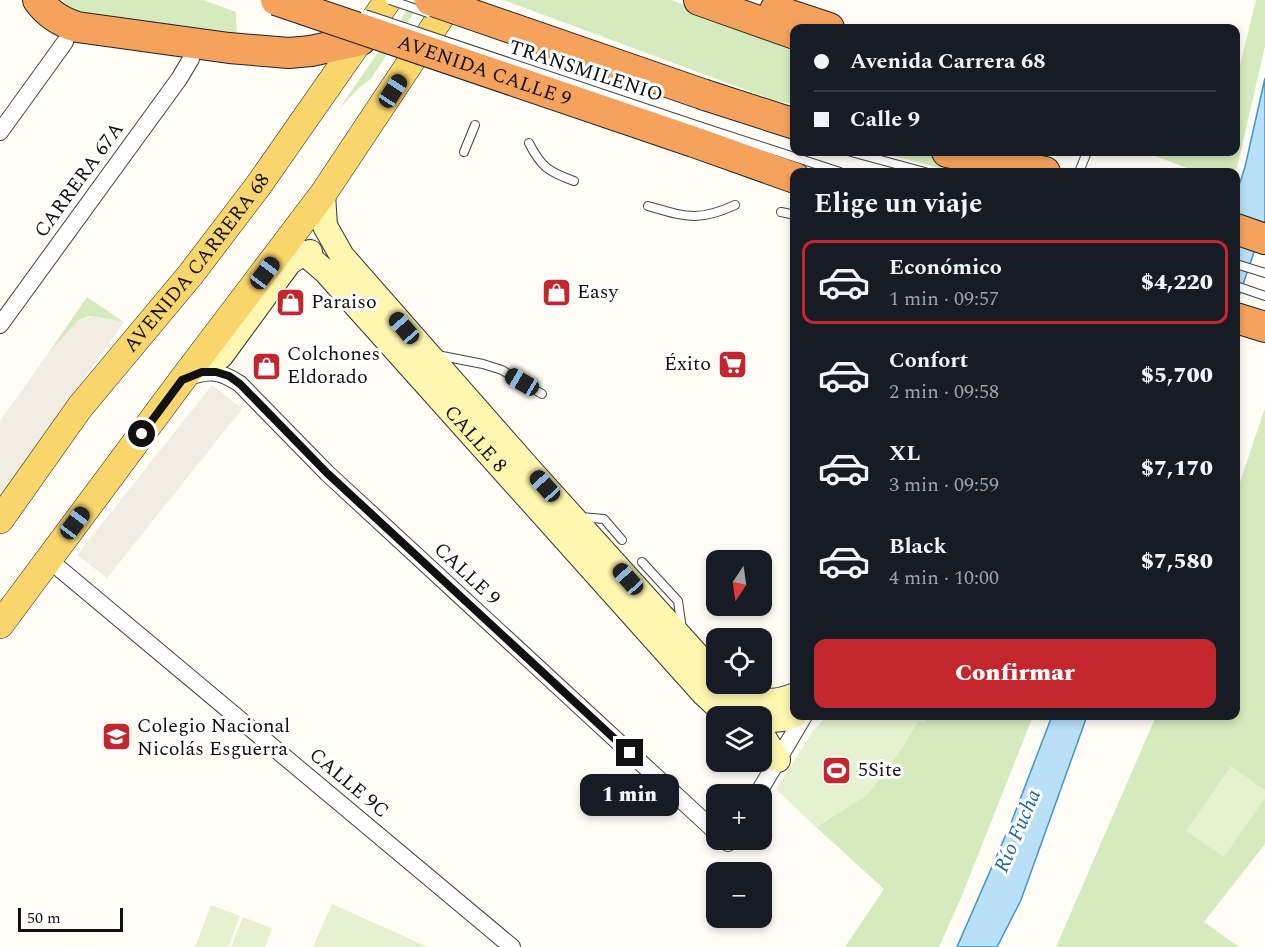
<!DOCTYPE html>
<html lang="es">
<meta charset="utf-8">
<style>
:root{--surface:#171b24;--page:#20242c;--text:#f1f3f6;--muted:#9ea1a6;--line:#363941;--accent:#c4262e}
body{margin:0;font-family:Spectral,serif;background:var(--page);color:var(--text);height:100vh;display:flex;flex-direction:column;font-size:22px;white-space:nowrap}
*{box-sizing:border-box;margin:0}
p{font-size:20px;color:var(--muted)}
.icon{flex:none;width:33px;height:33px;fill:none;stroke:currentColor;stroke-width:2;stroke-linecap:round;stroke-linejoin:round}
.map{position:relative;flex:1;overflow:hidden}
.drawer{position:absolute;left:790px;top:168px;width:450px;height:552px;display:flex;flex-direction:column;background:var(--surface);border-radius:12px;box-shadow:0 3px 9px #0003}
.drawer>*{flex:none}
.guide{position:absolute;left:790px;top:24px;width:450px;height:132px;border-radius:12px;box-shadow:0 3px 9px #0003;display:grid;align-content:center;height:132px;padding:0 24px;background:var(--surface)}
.needle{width:39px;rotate:193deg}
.controls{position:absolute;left:706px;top:550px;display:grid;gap:12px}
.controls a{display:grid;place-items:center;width:66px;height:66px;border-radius:12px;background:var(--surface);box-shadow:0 3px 9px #0003;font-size:30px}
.scale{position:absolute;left:18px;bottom:15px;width:105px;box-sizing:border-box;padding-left:6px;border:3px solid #111;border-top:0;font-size:16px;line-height:21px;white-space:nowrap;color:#111;-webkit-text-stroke:4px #fff;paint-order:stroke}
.end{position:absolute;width:27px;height:27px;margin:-14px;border:8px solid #111;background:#fff;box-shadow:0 0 0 3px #fff}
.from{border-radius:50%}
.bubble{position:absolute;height:42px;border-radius:12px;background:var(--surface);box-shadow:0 3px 9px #0003;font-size:20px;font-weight:800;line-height:42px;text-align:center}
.car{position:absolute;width:18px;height:36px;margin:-18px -9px;border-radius:8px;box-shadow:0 0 4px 2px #0007;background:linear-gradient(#222 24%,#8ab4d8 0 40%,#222 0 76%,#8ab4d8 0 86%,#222 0)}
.guide b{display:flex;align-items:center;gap:21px;height:57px;font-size:22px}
.guide b+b{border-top:2px solid var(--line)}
.guide i{width:15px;height:15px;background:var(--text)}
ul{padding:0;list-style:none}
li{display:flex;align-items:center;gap:18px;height:84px;margin:0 12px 9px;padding:0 12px;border:3px solid transparent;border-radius:12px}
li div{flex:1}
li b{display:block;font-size:22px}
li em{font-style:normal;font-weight:800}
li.active{border-color:var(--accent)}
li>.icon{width:54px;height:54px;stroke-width:1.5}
h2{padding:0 24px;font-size:27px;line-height:72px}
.cta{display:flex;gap:12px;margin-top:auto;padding:12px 24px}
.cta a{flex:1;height:69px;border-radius:12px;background:var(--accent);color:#fff;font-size:24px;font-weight:800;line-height:69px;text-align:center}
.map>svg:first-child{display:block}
.green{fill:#d5ebbd}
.pitch{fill:#e6f2cf}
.plaza{fill:#f1ede2}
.water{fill:#b9e0f7;stroke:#3f96cf;stroke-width:1.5}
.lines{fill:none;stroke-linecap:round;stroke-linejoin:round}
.lane-casing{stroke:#444;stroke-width:10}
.street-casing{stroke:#444;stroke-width:18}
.secondary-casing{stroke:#333;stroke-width:26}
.primary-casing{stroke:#222;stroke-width:28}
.highway-casing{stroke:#222;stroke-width:32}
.lane{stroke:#fff;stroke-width:8}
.street{stroke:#fff;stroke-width:16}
.secondary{stroke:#fff6b0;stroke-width:24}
.primary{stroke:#f9d66b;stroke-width:27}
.highway{stroke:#f5a25d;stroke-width:30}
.lane-bridge-casing{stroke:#444;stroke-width:10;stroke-linecap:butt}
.highway-bridge-casing{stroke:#222;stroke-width:32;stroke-linecap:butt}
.lane-bridge{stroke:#fff;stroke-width:8}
.highway-bridge{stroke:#f5a25d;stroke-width:30}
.route{stroke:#111;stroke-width:8}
.labels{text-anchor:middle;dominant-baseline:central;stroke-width:6;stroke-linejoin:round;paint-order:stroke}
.street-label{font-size:20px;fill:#111;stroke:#fff}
.poi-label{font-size:20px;fill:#111;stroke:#fff;text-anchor:start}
.water-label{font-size:21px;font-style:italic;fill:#1768a6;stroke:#fff}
</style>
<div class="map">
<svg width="1265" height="947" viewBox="0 0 1265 947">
<rect width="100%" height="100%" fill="#fffdf5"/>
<g class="green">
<polygon points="64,0 203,0 236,12 237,42 64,16"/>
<polygon points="414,0 422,0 371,79 360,87 339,109"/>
<polygon points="503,0 671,0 795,45 795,104 776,101"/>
<polygon points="1256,0 1265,0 1265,46 1236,172 1198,172 1144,152 1236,152 1236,64 1240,65"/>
<path d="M879,152C927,152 967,161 1013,172H954Z"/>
<polygon points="87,297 124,322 89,316 79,320 47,355"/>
<polygon points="1265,408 1265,844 1204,922 1239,947 1056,947 1156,716 1236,716 1236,494"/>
<polygon points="929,716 1033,716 961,898 939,947 845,947 884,889 816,827 868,794 900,751 918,721 925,722"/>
</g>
<g class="pitch">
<polygon points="827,716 929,716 925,722 918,721 900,751 868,794 816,827 776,789 813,731"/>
<polygon points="1231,766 1265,790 1265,798 1224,857 1186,831"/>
<polygon points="332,904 428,947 313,947"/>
<polygon points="211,905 240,916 228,947 195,947"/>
<polygon points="243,917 272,928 265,947 231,947"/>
</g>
<g class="plaza">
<polygon points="94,316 124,322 0,497 0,421 47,355 79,320"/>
<polygon points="212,385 242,409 107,578 77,555"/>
</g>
<g class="water">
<polygon points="1265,78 1265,220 1236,305 1236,195 1245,167"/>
<polygon points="1052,716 1087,716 1021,900 997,947 957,947 1011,823"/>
</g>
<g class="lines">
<defs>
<g id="lane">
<polyline points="699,126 840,172"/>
<path d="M529,143C541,167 549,172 574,181"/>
<polyline points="464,152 475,125"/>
<polyline points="851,152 925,172"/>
<polyline points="1079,172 1087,152"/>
<path d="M648,206C686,217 698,222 735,205"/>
<polyline points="781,212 795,215"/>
<polyline points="1236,264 1265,273"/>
<polyline points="1236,286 1265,296"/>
<polyline points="437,355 483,364 502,370 542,394"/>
<polyline points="581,517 604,519 622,540"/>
<polyline points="642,562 678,601 682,629"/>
</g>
<g id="street">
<polyline points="0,132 65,42"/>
<polyline points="0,325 179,79 191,59"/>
<path d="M183,379C207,370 218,369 240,384L327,473L717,833"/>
<polyline points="48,559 512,947"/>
<polyline points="757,795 804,716"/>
<polyline points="725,840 728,843 730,840"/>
</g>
<g id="secondary">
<polyline points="323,194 325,226 342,256 531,471 717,677"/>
<path id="s1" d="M279,254L304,253L326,272L704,694L718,707L740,717"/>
<polyline points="209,346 207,354 209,358 215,360 221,356 289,263 296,258 310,252"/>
<path d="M725,684C744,701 771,706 795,695"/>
<polyline points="762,721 783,719 795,715"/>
<polyline points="762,734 778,760"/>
</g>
<g id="primary">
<path id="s2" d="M0,520L80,407L191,274L258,186L388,0"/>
<polyline points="0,625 182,380 323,194 452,0"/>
</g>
<g id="highway">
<path d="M38,0C48,14 61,22 77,27L229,48L289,53L311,51L361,40"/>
<polyline points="699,0 795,34"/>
<polyline points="775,10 829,28"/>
<polyline points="705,95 795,124"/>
<polyline points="694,142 795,178"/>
<polyline points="947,152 1045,172"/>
<polyline points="1236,229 1265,239"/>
<polyline points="1236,318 1265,327"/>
</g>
</defs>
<use href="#lane" class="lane-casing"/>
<use href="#street" class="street-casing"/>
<use href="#secondary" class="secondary-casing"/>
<use href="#primary" class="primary-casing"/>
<use href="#highway" class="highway-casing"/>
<use href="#lane" class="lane"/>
<use href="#street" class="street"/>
<use href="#secondary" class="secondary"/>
<use href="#primary" class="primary"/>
<use href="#highway" class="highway"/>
<defs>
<g id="lane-bridge">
<polyline points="390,0 428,13"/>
<polyline points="365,14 699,126"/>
</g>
<g id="highway-bridge">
<path id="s3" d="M276,0L694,142"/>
<polyline points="430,0 705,95"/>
</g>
</defs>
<use href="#lane-bridge" class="lane-bridge-casing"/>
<use href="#highway-bridge" class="highway-bridge-casing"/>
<use href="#lane-bridge" class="lane-bridge"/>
<use href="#highway-bridge" class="highway-bridge"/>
</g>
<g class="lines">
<polyline class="route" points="142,434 182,380 202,372 216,372 229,376 240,384 327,473 630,753"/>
</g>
<defs>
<symbol id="shop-square" viewBox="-11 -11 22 22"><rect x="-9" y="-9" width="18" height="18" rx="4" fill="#c4262e" stroke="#fff"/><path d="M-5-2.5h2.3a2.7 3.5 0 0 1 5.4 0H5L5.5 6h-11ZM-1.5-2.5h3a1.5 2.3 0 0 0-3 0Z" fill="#fff"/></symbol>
<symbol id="supermarket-square" viewBox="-11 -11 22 22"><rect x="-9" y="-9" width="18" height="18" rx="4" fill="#c4262e" stroke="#fff"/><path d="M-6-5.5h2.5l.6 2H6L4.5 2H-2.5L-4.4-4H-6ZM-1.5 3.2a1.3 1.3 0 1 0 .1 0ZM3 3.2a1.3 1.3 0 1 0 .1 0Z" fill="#fff"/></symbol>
<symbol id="school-square" viewBox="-11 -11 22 22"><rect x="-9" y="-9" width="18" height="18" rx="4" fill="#c4262e" stroke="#fff"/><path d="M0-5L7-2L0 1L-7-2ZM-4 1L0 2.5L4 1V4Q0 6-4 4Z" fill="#fff"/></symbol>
<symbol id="stadium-square" viewBox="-11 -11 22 22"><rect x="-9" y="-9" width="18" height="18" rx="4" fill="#c4262e" stroke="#fff"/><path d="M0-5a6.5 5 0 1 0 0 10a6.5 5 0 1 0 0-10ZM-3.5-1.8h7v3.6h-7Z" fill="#fff"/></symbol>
</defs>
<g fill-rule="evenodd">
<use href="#shop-square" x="540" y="276" width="33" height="33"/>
<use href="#shop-square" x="274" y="286" width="33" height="33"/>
<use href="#supermarket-square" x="716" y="348" width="33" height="33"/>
<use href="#shop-square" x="250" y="350" width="33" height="33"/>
<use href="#school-square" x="100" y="720" width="33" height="33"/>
<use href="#stadium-square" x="820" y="754" width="33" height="33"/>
</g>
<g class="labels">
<g class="street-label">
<text stroke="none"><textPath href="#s3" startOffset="220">AVENIDA CALLE 9</textPath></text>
<text transform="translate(586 71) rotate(18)">TRANSMILENIO</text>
<text transform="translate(79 180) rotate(-54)">CARRERA 67A</text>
<text stroke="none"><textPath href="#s2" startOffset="324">AVENIDA CARRERA 68</textPath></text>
<text stroke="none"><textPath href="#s1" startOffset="278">CALLE 8</textPath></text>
<text transform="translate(467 574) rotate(43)">CALLE 9</text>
<text transform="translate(349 783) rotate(40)">CALLE 9C</text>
</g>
<g class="poi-label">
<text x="577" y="292">Easy</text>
<text x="311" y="302">Paraiso</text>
<text x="287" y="354">Colchones<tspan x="287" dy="23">Eldorado</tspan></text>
<text x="711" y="364" text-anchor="end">Éxito</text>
<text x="137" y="726">Colegio Nacional<tspan x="137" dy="23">Nicolás Esguerra</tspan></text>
<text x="858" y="770">5Site</text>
</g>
<g class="water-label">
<text transform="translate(1018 831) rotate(-67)">Río Fucha</text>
</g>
</g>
</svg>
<div class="controls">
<a><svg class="needle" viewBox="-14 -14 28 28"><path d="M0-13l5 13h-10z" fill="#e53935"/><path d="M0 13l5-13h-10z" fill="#9ea1a6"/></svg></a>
<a><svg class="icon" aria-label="locate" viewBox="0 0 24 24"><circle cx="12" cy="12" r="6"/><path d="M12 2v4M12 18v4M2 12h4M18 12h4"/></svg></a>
<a><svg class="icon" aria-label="layers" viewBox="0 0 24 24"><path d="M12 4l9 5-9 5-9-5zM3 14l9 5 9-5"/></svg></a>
<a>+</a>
<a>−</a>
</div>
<div class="scale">50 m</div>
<i class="end from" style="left:142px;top:434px"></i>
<i class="end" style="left:630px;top:753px"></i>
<div class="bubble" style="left:580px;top:774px;width:99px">1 min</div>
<i class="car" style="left:393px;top:91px;rotate:33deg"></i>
<i class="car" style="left:265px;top:273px;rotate:37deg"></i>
<i class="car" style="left:404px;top:328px;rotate:319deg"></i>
<i class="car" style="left:522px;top:382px;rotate:300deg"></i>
<i class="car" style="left:545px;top:486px;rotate:318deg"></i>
<i class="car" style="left:75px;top:523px;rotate:37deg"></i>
<i class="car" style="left:628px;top:579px;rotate:318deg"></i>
<div class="guide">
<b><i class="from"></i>Avenida Carrera 68</b>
<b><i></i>Calle 9</b>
</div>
<section class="drawer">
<h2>Elige un viaje</h2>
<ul>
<li class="active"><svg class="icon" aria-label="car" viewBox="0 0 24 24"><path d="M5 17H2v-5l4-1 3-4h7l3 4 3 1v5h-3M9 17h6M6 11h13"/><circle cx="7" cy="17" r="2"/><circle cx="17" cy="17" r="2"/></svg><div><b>Económico</b><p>1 min · 09:57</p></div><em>$4,220</em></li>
<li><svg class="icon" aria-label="car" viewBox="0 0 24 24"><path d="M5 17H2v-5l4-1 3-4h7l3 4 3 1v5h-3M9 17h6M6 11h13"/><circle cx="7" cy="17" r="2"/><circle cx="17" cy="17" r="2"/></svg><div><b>Confort</b><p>2 min · 09:58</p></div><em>$5,700</em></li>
<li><svg class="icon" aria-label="car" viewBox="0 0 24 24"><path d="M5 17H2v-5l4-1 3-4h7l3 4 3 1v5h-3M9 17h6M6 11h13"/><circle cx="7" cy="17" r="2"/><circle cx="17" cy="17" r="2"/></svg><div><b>XL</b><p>3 min · 09:59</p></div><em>$7,170</em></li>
<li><svg class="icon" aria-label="car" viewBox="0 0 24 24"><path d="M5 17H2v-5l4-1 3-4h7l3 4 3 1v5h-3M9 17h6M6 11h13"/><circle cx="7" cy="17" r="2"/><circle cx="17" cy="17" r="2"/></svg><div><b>Black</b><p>4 min · 10:00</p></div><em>$7,580</em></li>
</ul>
<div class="cta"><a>Confirmar</a></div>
</section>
</div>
